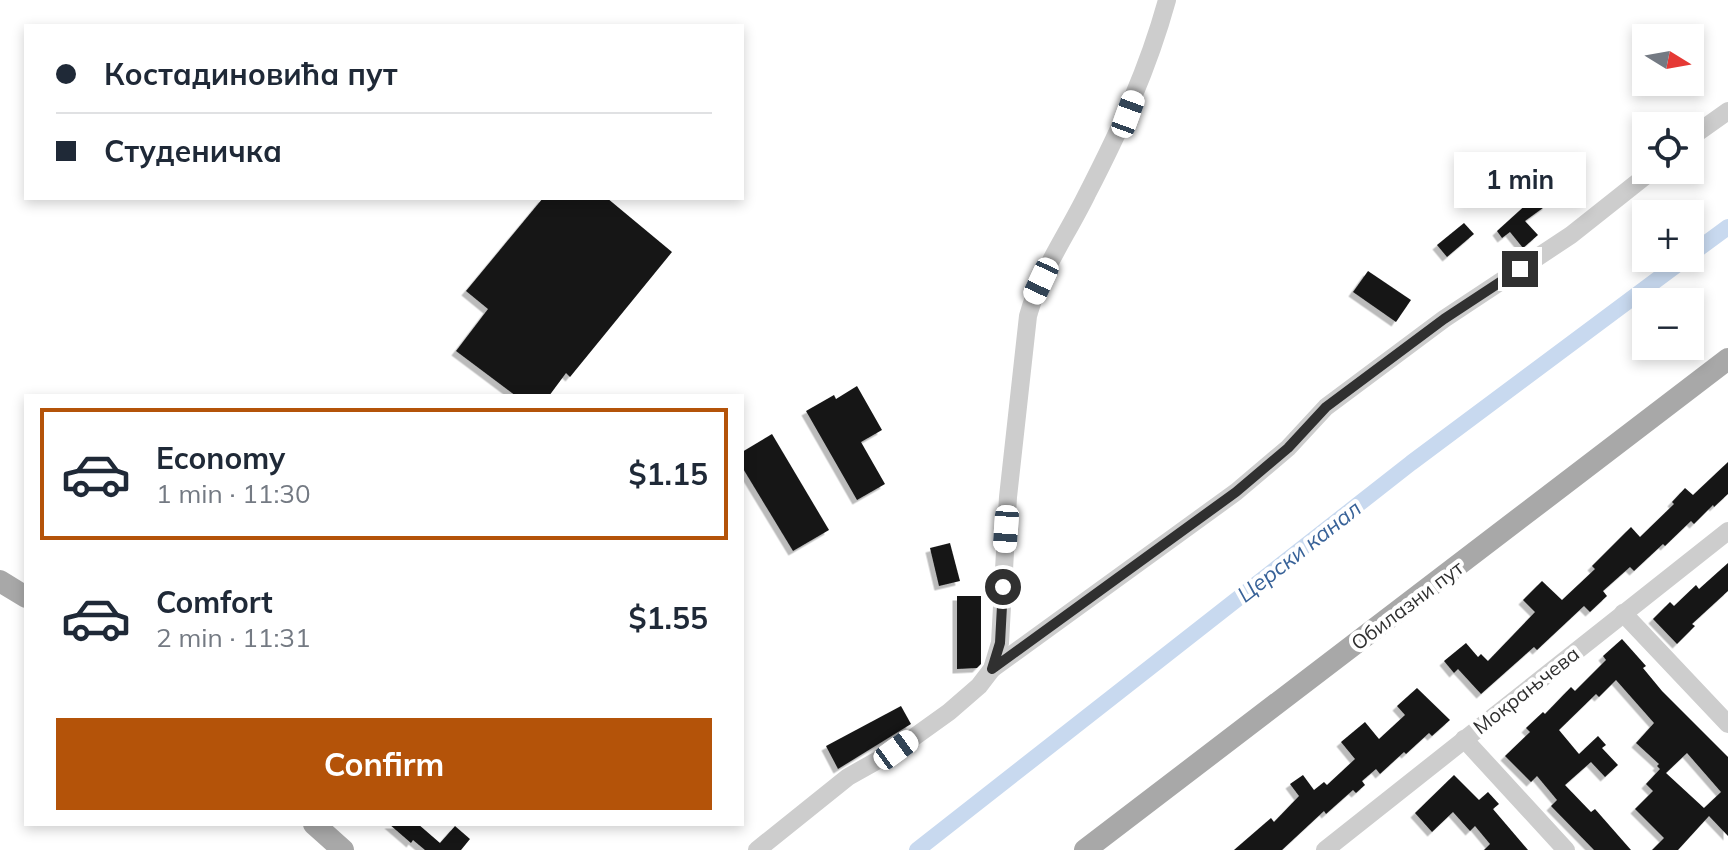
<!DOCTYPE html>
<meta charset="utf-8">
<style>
:root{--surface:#fff;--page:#f6f6f7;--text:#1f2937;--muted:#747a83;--line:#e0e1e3;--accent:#b45309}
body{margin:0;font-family:Mulish,sans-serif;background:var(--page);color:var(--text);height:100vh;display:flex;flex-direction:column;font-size:30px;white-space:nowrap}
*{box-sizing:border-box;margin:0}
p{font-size:26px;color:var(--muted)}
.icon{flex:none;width:44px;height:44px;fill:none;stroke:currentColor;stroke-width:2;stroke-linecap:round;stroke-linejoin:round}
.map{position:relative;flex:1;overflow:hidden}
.panel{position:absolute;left:24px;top:394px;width:720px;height:432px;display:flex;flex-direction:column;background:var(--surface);border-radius:0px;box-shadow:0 4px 12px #0003}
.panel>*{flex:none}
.banner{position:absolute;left:24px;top:24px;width:720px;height:176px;border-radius:0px;box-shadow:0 4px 12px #0003;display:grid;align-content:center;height:176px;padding:0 32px;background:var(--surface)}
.needle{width:52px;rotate:101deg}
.controls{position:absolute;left:1632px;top:24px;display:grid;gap:16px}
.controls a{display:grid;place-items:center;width:72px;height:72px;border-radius:0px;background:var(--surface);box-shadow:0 4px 12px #0003;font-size:40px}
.end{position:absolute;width:36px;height:36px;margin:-18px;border:10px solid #303030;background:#fff;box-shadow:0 0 0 4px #fff}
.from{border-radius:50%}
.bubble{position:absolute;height:56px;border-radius:0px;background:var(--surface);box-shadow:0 4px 12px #0003;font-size:26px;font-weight:700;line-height:56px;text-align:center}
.car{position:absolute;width:24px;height:48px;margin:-24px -12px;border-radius:10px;box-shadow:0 0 6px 2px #0007;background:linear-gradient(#fff 24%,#345 0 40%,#fff 0 76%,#345 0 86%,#fff 0)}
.banner b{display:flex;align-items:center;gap:28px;height:76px;font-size:30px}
.banner b+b{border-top:2px solid var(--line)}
.banner i{width:20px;height:20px;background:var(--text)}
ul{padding:14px 0 0;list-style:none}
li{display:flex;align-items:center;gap:24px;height:132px;margin:0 16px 12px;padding:0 16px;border:4px solid transparent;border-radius:0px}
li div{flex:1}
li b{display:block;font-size:30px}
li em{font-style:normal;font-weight:700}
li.current{border-color:var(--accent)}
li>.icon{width:72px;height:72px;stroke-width:1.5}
.action{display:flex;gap:16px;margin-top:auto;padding:16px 32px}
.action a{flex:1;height:92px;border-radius:0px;background:var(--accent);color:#fff;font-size:32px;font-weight:700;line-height:92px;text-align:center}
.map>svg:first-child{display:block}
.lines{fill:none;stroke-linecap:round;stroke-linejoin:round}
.canal{stroke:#c8d9ef;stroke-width:16}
.building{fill:#171717;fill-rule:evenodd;filter:url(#shadow)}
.minor{stroke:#cdcdcd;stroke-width:18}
.major{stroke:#a8a8a8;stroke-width:22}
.route{stroke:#303030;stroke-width:10}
.labels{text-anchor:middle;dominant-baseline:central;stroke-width:8;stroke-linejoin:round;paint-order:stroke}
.street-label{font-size:20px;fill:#303030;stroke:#fff}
.water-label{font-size:22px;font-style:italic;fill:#386298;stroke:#fff}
</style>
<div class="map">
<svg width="1728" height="850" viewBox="0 0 1728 850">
<defs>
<filter id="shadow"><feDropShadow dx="-4.5" dy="4.5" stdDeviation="0" flood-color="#0004"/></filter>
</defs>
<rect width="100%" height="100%" fill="#fff"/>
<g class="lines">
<g class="canal">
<polyline points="1690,255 1728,227"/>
<polyline points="917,850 1411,463 1686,258"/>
</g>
</g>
<g class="building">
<polygon points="1539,193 1547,205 1525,221 1538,235 1523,248 1510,232 1502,238 1497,231"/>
<polygon points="543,198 607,198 672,252 570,377 566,373 549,396 516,396 456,351 488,309 466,291"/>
<polygon points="1464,223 1474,234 1447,257 1437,245"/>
<polygon points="1368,271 1411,300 1396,322 1353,292"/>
<polygon points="857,386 882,430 861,442 885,484 857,500 806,411 834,395 836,399"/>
<polygon points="772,434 829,530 793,551 742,467 742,452"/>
<polygon points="1728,462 1728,494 1714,507 1713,505 1694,524 1691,521 1665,546 1663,544 1634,571 1630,567 1603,591 1607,596 1590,612 1584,606 1537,650 1534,647 1481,694 1458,669 1454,673 1444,661 1466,643 1478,657 1481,654 1488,661 1535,612 1523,600 1542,581 1562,600 1595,569 1592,566 1631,527 1640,537 1674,504 1672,502 1685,488 1693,495"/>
<polygon points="950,543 960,581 939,586 930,548"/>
<polygon points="1728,563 1728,591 1692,624 1695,626 1677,644 1653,619 1670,602 1674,606 1696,585 1699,589"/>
<polygon points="957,596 981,596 981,664 977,668 957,669"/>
<path d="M1622,639L1646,666L1643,668L1662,691L1728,757V836L1709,816L1678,850H1652L1664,838L1635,809L1653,791L1646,784L1660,769L1657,766L1659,764L1636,743L1654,723L1616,680L1599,697L1596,694L1559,730L1579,754L1598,736L1606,745L1602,748L1618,765L1605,777L1591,762L1565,785L1591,812L1595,809L1631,850H1594L1551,806L1557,800L1537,776L1531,782L1505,756L1530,732L1526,728L1543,712L1545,714L1571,687L1575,691L1606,660L1603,656ZM1687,753L1721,792L1704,808L1666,773Z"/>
<polygon points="1417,688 1450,720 1432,736 1429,733 1406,754 1404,752 1380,774 1376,769 1362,781 1365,785 1356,793 1353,790 1326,814 1324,811 1282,850 1234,850 1271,818 1274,822 1299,796 1290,784 1303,775 1314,790 1324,782 1327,785 1355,759 1341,742 1365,722 1379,739 1405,715 1397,706"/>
<polygon points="901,706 911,724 838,769 826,746"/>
<polygon points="1454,775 1479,800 1488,792 1499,804 1493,809 1528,850 1484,850 1490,844 1475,826 1470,831 1453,812 1432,832 1415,813"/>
<polygon points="389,824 418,824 440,843 455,826 470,839 461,850 425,850 413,840 411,843"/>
</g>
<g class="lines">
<g class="minor">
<polyline points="1690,138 1728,111"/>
<polyline points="1623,613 1728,724"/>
<polyline points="992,669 1236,492 1288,448 1326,407 1444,319 1571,235 1653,170"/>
<polyline points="1464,739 1566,850"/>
<path d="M757,850L848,777L896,750L949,712L979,686L992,669L1000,643L1008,497L1028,316C1040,272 1067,235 1087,194C1120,130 1148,69 1167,0"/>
<polyline points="1325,850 1728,531"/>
</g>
<g class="major">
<polyline points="0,581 26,597"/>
<polyline points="314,824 343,850"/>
<polyline points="1085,850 1728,359"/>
</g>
</g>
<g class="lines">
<polyline class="route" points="1003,587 1000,643 992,669 1236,492 1288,448 1326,407 1444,319 1520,269"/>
</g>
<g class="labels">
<g class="street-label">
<text transform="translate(1407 605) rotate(-37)">Обилазни пут</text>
<text transform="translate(1526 690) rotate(-38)">Мокрањчева</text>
</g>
<g class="water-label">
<text transform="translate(1299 551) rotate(-38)">Церски канал</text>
</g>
</g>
</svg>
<div class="controls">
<a><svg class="needle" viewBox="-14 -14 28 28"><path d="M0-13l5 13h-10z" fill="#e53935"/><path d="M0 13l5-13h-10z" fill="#747a83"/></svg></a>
<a><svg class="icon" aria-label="locate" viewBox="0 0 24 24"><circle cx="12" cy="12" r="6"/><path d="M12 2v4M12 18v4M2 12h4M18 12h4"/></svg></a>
<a>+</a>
<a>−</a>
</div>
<i class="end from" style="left:1003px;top:587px"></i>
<i class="end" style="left:1520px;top:269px"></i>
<div class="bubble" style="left:1454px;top:152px;width:132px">1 min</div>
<i class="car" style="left:1128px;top:114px;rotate:20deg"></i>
<i class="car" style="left:1041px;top:281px;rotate:205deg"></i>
<i class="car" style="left:1006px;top:529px;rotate:184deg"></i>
<i class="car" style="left:896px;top:750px;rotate:54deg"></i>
<div class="banner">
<b><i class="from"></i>Костадиновића пут</b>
<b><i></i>Студеничка</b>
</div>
<section class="panel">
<ul>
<li class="current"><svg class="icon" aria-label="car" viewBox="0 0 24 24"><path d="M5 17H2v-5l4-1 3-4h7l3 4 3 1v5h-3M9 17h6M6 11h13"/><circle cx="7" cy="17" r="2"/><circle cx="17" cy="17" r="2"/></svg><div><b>Economy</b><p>1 min · 11:30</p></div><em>$1.15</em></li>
<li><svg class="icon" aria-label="car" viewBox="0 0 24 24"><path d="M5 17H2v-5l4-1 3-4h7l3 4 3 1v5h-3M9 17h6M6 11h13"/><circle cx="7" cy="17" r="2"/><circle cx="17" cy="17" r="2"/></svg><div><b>Comfort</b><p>2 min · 11:31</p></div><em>$1.55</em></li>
</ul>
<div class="action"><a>Confirm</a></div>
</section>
</div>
